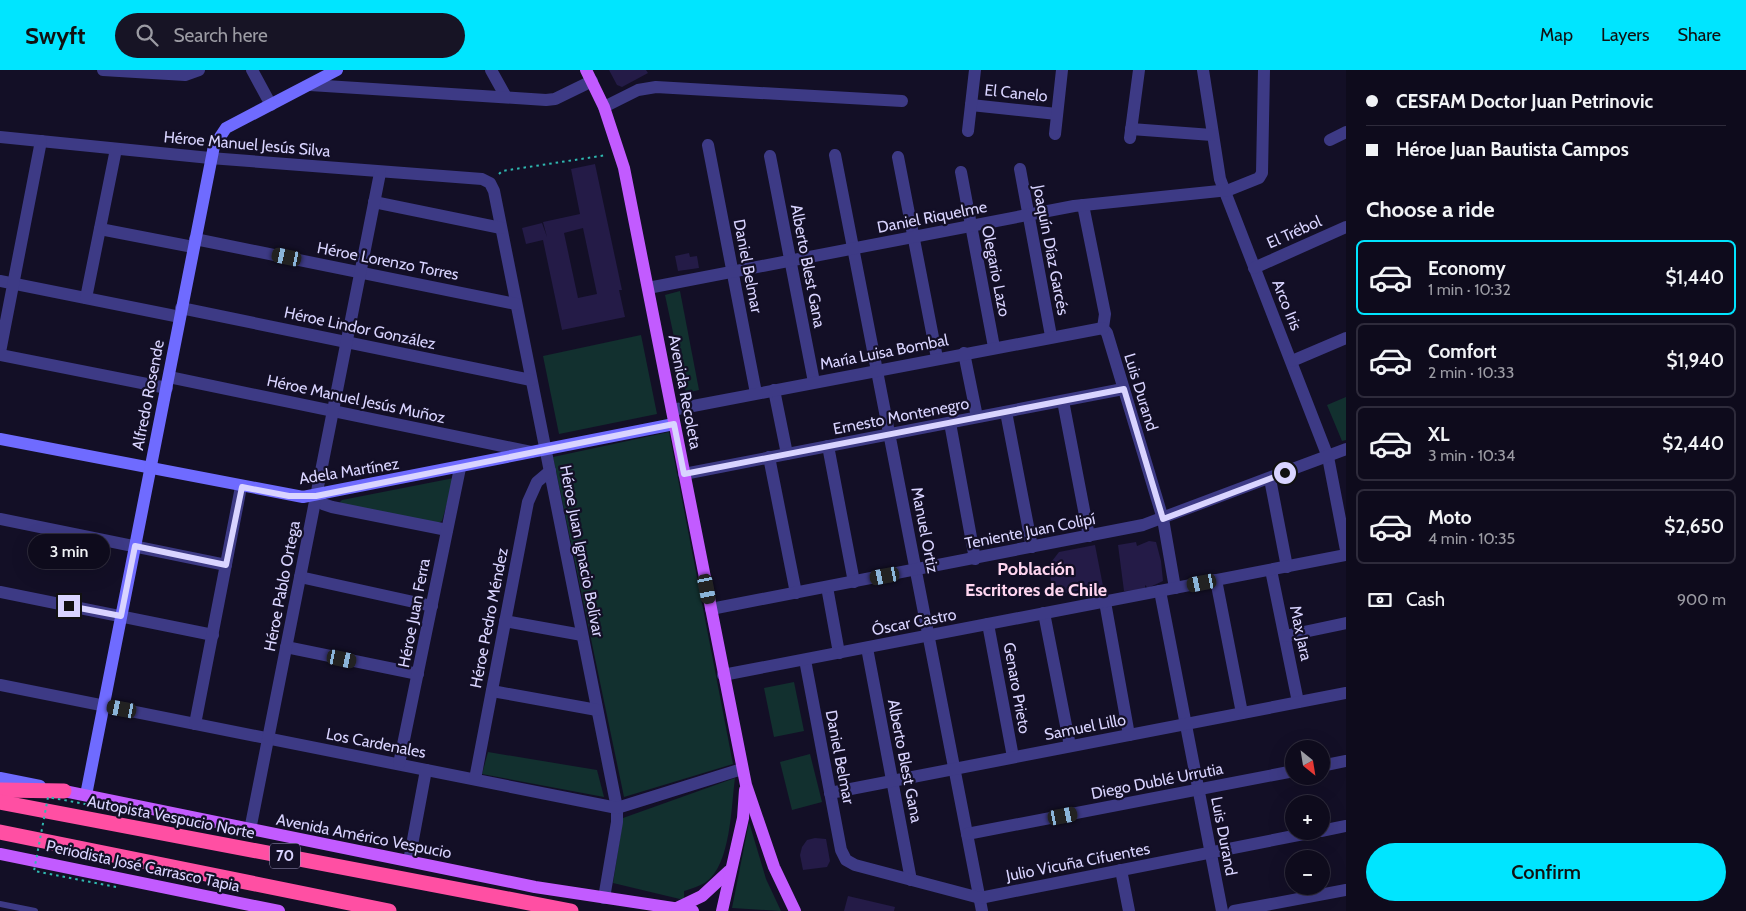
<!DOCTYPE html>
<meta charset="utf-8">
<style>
:root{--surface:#0e0b1c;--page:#171425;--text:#f1f3f6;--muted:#9b9ba3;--line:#2e2b3b;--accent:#00e5ff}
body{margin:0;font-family:Cabin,sans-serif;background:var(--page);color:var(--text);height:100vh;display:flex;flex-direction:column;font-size:19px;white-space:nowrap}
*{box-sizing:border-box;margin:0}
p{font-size:16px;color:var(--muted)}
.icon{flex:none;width:28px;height:28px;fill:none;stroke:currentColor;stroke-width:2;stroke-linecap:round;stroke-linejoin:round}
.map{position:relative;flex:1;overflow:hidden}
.side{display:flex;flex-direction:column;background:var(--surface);width:400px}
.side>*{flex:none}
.top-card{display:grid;align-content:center;height:110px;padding:0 20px;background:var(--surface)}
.needle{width:32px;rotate:150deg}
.tools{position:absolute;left:1285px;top:670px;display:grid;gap:10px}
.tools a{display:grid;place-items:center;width:45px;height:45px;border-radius:50%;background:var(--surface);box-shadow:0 5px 20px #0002,0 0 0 1px var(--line);font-size:25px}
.end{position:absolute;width:22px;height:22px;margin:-11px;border:6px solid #d9d4ff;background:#111;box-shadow:0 0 0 2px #111}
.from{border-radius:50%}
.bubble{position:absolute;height:35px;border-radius:18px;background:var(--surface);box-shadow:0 5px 20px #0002,0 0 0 1px var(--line);font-size:16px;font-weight:600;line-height:35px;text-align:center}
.car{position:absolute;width:15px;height:30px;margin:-15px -8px;border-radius:6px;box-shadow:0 0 4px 1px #0007;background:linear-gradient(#222 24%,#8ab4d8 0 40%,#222 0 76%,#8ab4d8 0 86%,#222 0)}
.top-card b{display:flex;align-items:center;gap:18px;height:48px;font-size:19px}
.top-card b+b{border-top:1px solid var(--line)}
.top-card i{width:12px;height:12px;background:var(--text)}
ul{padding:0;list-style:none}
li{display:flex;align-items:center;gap:15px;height:75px;margin:0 10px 8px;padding:0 10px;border:2px solid var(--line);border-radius:8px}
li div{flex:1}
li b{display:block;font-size:19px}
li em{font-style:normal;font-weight:600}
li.on{border-color:var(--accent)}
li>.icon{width:45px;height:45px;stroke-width:1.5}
h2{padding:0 20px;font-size:22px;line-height:60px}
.pay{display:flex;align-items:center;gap:12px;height:55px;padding:0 20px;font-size:19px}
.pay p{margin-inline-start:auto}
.cta{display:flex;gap:10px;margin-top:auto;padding:10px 20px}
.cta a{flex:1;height:58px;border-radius:30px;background:var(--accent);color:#111;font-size:20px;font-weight:600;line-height:58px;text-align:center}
header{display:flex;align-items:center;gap:30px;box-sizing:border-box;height:70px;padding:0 25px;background:var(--accent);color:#111}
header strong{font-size:24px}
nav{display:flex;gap:28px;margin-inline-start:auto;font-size:18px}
.search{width:350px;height:45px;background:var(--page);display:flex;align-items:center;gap:12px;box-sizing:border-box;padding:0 18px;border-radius:28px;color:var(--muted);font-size:19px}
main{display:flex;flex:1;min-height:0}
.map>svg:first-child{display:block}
.green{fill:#12302f}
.building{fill:#241b47;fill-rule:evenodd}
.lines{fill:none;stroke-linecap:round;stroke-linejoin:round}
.path{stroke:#2fb8b0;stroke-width:2;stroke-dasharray:2.5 4;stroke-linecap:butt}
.lane{stroke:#3d3a85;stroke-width:6}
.street{stroke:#3d3a85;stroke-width:12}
.secondary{stroke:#6f6bff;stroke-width:12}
.primary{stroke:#c25bff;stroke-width:12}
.highway{stroke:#ff4fa3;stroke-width:15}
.path-bridge{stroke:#2fb8b0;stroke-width:2;stroke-dasharray:2.5 4;stroke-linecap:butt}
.route{stroke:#d9d4ff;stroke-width:6}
.labels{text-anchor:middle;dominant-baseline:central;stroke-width:4.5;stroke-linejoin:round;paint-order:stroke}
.shield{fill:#130f26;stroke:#9e99be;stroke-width:1}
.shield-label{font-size:15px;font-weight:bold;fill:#d9d4ff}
.street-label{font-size:16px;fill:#d9d4ff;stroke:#130f26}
.neighbourhood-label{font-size:18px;font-weight:bold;fill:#ffd6f0;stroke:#130f26}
</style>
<header>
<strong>Swyft</strong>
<div class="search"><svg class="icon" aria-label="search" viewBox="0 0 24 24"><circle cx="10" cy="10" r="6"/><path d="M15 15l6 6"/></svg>Search here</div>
<nav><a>Map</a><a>Layers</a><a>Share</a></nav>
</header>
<main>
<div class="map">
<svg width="1346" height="841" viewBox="0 0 1346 841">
<rect width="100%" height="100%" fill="#130f26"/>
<g class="green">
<polygon points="680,221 699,320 686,323 665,225"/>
<polygon points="641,265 657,344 559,364 543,286"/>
<polygon points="1346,327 1346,370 1342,371 1327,335"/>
<polygon points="669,362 733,694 624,727 553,387"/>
<polygon points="454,408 442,451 436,454 338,434 342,430"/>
<polygon points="794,612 804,661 774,667 764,618"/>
<polygon points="488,682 597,700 604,727 482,704"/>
<polygon points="810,684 822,732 792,740 780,692"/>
<path d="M735,708C731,737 731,794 706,812C700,816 691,819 684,821V830L613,813L623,748Z"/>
<polygon points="749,752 766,809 781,841 732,838"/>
</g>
<g class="building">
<polygon points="609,0 646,0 648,3 622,17 617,15"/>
<path d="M595,94L622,220H619L625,247L562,260L543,170L526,174L522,158L542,153L547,167L543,152L580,144L571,99ZM583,158L597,224L578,228L564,163Z"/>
<polygon points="689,183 690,187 697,186 699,198 678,201 675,186"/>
<polygon points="1149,471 1156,472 1161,491 1163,511 1148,518 1145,515 1145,520 1124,521 1118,475 1136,472 1137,476"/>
<polygon points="1095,475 1103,516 1066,523 1061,521 1058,524 1052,522 1049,495 1059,482"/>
<polygon points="815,768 826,769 830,791 827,797 803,800 800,785 802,777 807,770"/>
<polygon points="848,826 895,837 894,841 844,841"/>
</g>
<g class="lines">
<polyline class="path" points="499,104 502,101 607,85"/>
<polyline class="lane" points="0,834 35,841"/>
<g class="street">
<polyline points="103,0 185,5 199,0"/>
<polyline points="252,0 271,35"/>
<polyline points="491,0 506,27"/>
<polyline points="1203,0 1220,109 1328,387 1346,480"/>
<polyline points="310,15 546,30 555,29 592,11"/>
<polyline points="971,35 1057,44"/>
<polyline points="604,37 638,20 656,17 902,31"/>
<polyline points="1131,59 1212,65"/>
<polyline points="968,61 975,0"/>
<polyline points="1055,64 1062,0"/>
<polyline points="0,67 210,88 482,109 490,113 494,121 617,738 617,752 604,828"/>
<polyline points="1130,68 1139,0"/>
<polyline points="1330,70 1346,62"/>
<polyline points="708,75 756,323"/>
<polyline points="835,85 982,841"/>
<polyline points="770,86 814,312"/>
<polyline points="898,87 937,288"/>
<polyline points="1020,99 1051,266"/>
<polyline points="961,102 994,277"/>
<polyline points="374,132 501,158"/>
<polyline points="1083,135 1105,244 1103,258 1107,263 1163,449 1175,518"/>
<polyline points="100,159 193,177"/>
<polyline points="195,169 516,234"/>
<polyline points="1254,198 1346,157"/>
<polyline points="0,211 180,247"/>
<polyline points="648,218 1074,136 1229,120 1259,108 1262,103 1264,0"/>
<polyline points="86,228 116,79"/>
<polyline points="181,238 531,310"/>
<polyline points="0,282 41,71"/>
<polyline points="964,283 977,347"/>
<polyline points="0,285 167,318"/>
<polyline points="1292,291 1346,268"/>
<polyline points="169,307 531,382"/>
<polyline points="774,320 787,384"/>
<polyline points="1063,331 1089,466"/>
<polyline points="672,340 1103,258"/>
<polyline points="1006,342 1032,477"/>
<polyline points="950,353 975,489"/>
<polyline points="828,376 854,512"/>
<polyline points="769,387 796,523"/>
<polyline points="684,404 1123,319"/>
<polyline points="1270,409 1287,497"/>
<polyline points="316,426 323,434 332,437 447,460"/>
<polyline points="0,449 226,495"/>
<polyline points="1271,500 1298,632"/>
<polyline points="300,507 432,536"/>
<polyline points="1216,510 1242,643"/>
<polyline points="827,517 839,583"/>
<polyline points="1160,521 1222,841"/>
<polyline points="0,522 213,565"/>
<polyline points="1105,532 1129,665"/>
<polyline points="711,539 1143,455 1346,379"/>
<polyline points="1044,543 1070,676"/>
<polyline points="505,551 582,565"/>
<polyline points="988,554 1013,687"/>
<polyline points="1285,566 1346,553"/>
<polyline points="286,577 418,604"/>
<polyline points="867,578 911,810"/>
<polyline points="805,590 841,780 846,790 855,795 980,828 1319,761"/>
<polyline points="723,605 1346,485"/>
<polyline points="0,615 617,738 742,699"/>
<polyline points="492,621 597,640"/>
<polyline points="195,654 241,417"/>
<polyline points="399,694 460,398"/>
<polyline points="1321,696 1346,691"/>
<polyline points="475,709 528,432 537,412 550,401"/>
<polyline points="830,723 1346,623"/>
<polyline points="250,760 380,103"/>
<polyline points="1321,761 1346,756"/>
<polyline points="967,764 1294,701"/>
<polyline points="409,791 426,700"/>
<polyline points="1121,800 1129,841"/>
<polyline points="1234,841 1346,820"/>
</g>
<g class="secondary">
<polyline points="0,369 303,427 674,354"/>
<polyline points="0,708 40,716"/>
<polyline points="86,725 214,76 226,58 337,0"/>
</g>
<g class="primary">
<polyline points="586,0 604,37 624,98 746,715 774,797 795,841"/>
<polyline points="64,721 535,817 693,841"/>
<polyline points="0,784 279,841"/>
<polyline points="677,838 702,826 729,801"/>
<polyline points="722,841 743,748 745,720"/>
</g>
<g class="highway">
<polyline points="0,720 64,721"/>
<polyline points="0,732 571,841"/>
<polyline points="0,762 389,841"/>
</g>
<polyline class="path-bridge" points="116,817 34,801 48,727 121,741"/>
</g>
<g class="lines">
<polyline class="route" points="69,536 121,546 135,476 226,495 242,417 289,426 316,426 674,354 684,404 1124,319 1163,449 1285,403"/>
</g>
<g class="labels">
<rect class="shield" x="270" y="773.5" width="30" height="25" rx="4"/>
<g class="shield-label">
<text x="285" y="786">70</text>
</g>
<g class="street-label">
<text transform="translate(1016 23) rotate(6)">El Canelo</text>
<text transform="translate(247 74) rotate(5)">Héroe Manuel Jesús Silva</text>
<text transform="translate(932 147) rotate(-11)">Daniel Riquelme</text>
<text transform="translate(1294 162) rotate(-24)">El Trébol</text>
<text transform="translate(1051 180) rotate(79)">Joaquín Díaz Garcés</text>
<text transform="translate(388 191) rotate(11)">Héroe Lorenzo Torres</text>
<text transform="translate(748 196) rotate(79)">Daniel Belmar</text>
<text transform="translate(808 196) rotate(79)">Alberto Blest Gana</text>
<text transform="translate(996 201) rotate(79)">Olegario Lazo</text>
<text transform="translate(1287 235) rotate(68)">Arco Iris</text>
<text transform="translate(360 258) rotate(12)">Héroe Lindor González</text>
<text transform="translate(884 282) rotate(-11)">María Luisa Bombal</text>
<text transform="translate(685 322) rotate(79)">Avenida Recoleta</text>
<text transform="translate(1141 322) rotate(73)">Luis Durand</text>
<text transform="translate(148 325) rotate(-79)">Alfredo Rosende</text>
<text transform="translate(356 329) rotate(12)">Héroe Manuel Jesús Muñoz</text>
<text transform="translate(901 346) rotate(-11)">Ernesto Montenegro</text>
<text transform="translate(349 401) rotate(-9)">Adela Martínez</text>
<text transform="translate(925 460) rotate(79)">Manuel Ortiz</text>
<text transform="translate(1030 461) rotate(-11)">Teniente Juan Colipí</text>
<text transform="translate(582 481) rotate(79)">Héroe Juan Ignacio Bolívar</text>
<text transform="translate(282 516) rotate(-79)">Héroe Pablo Ortega</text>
<text transform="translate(414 543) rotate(-79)">Héroe Juan Ferra</text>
<text transform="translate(489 548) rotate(-79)">Héroe Pedro Méndez</text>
<text transform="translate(914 552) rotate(-11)">Óscar Castro</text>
<text transform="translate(1301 563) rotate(78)">Max Jara</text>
<text transform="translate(1017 618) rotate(80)">Genaro Prieto</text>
<text transform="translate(1085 657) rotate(-11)">Samuel Lillo</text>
<text transform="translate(376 673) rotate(11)">Los Cardenales</text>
<text transform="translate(840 687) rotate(79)">Daniel Belmar</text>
<text transform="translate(905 691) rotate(79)">Alberto Blest Gana</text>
<text transform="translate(1157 711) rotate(-11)">Diego Dublé Urrutia</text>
<text transform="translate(171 747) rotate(11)">Autopista Vespucio Norte</text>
<text transform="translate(364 766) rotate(11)">Avenida Américo Vespucio</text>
<text transform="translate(1224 766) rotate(79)">Luis Durand</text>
<text transform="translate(1078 792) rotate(-11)">Julio Vicuña Cifuentes</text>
<text transform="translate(143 796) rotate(12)">Periodista José Carrasco Tapia</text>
</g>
<g class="neighbourhood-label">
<text x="1036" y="499">Población<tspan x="1036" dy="21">Escritores de Chile</tspan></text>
</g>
</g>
</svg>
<div class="tools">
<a><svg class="needle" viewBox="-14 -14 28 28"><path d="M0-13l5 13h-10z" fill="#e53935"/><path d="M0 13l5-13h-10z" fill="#9b9ba3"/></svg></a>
<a>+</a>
<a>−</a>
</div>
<i class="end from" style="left:1285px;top:403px"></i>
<i class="end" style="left:69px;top:536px"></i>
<div class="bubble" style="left:28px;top:464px;width:82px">3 min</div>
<i class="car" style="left:287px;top:187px;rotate:282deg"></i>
<i class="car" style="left:885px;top:506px;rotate:259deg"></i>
<i class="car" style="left:1202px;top:513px;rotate:259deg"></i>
<i class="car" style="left:707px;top:519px;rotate:169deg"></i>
<i class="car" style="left:342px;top:589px;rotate:102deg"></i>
<i class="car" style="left:122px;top:639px;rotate:281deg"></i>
<i class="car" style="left:1063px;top:746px;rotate:79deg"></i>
</div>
<section class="side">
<div class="top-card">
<b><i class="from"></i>CESFAM Doctor Juan Petrinovic</b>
<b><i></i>Héroe Juan Bautista Campos</b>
</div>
<h2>Choose a ride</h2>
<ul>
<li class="on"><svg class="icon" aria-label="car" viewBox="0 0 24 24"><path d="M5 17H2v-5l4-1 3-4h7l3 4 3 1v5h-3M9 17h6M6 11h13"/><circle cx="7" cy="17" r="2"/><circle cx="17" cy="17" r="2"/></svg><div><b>Economy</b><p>1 min · 10:32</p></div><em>$1,440</em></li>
<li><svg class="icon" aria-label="car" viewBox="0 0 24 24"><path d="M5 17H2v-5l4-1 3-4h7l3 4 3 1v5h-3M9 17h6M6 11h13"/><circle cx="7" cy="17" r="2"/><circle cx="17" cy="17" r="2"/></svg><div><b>Comfort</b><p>2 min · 10:33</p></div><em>$1,940</em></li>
<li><svg class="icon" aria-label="car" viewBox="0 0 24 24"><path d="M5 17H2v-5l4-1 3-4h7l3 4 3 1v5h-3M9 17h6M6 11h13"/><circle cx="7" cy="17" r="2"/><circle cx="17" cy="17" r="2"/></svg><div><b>XL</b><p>3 min · 10:34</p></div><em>$2,440</em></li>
<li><svg class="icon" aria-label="car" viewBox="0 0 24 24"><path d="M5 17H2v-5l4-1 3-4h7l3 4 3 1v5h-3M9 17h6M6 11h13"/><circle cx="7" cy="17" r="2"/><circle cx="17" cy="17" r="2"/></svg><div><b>Moto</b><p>4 min · 10:35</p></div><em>$2,650</em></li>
</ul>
<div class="pay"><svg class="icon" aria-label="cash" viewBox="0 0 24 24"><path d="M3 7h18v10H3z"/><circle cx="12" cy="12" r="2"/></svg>Cash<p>900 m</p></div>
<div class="cta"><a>Confirm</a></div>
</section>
</main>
